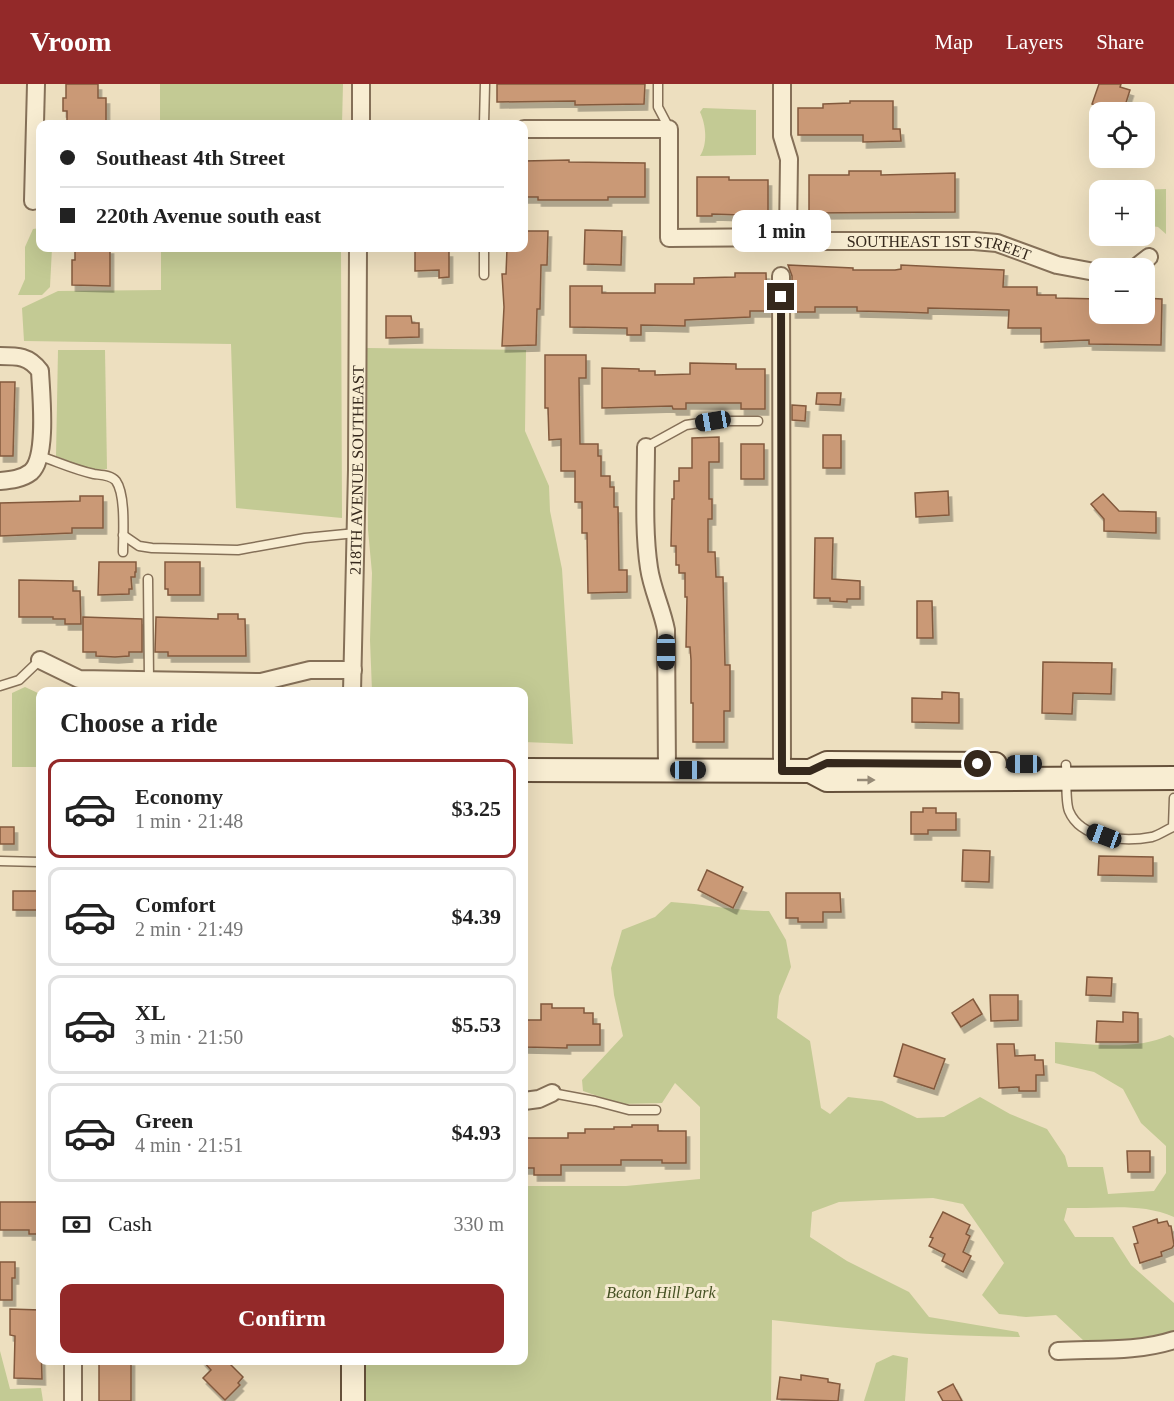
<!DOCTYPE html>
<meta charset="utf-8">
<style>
:root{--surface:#fff;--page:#f2f2f2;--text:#222;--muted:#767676;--line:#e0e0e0;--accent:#932929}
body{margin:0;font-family:Georgia,serif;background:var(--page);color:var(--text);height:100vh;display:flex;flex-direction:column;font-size:22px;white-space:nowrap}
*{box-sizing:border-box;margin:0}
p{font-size:20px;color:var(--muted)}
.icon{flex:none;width:33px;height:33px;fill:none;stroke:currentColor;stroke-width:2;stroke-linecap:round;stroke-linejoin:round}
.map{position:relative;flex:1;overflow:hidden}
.sheet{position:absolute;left:36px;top:603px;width:492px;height:678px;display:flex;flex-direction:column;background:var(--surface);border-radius:12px;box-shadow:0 6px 24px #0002}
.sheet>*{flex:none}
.banner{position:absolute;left:36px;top:36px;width:492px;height:132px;border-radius:12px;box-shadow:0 6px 24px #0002;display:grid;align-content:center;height:132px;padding:0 24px;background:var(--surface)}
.controls{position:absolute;left:1089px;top:18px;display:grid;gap:12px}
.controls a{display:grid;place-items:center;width:66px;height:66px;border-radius:12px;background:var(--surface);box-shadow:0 6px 24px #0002;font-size:30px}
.end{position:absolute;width:27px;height:27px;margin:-14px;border:8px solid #35281c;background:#fff;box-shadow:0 0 0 3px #fff}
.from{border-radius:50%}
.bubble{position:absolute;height:42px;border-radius:12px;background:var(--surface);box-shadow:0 6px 24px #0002;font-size:20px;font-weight:600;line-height:42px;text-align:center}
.car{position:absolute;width:18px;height:36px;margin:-18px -9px;border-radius:8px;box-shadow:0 0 4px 2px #0007;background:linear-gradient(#222 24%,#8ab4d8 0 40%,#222 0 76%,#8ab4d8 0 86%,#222 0)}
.banner b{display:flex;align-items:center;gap:21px;height:57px;font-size:22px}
.banner b+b{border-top:2px solid var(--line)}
.banner i{width:15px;height:15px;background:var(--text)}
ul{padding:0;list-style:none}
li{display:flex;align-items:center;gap:18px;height:99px;margin:0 12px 9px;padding:0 12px;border:3px solid var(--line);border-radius:12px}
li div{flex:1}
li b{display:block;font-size:22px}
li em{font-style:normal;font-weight:600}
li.current{border-color:var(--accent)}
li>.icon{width:54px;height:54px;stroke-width:1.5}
h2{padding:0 24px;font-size:27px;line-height:72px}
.pay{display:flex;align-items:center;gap:15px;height:66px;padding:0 24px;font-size:22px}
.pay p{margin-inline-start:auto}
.cta{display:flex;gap:12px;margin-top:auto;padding:12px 24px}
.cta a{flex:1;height:69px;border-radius:12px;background:var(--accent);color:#fff;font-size:24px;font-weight:600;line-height:69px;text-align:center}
header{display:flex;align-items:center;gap:36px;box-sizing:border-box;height:84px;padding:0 30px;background:var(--accent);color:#fff}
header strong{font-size:28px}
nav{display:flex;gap:33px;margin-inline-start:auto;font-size:21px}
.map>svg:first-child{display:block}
.green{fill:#c3ca94}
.building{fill:#ca9976;stroke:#835a3e;stroke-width:1.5;filter:url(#shadow)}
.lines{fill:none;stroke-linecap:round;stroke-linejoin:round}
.lane-casing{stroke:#857058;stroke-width:11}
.street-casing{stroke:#857058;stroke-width:20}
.secondary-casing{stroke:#66513b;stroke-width:26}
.lane{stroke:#f8edd2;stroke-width:8}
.street{stroke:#f8edd2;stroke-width:16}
.secondary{stroke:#f8edd2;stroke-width:22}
.oneway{fill:#968a77}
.route{stroke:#35281c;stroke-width:8}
.labels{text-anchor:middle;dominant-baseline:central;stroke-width:6;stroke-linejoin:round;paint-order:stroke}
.street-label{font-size:16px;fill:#35281c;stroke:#f4eacf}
.park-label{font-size:16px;font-style:italic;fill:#455123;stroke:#f4eacf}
</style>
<header>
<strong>Vroom</strong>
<nav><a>Map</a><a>Layers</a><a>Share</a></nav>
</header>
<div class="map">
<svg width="1174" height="1317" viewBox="0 0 1174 1317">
<defs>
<filter id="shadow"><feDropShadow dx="3.5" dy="6" stdDeviation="0" flood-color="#0004"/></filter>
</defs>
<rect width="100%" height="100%" fill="#eddfbf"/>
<g class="green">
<polygon points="160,0 343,0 342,40 160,40"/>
<path d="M703,24L756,26V71L700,72C708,60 706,41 700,28Z"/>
<polygon points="1166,105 1166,150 1158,143 1145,141 1144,106 1137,106"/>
<polygon points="40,144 40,164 52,164 50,203 42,211 18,211 25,195 25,163 33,145"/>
<polygon points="161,164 341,164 342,434 236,424 231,260 24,257 22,224 58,207 161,206"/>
<polygon points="367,264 526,266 525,347 549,402 550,427 562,485 573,660 524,658 524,608 372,607 370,556 372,489 368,446"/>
<polygon points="58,266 105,266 107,385 92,386 56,372"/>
<polygon points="25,603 40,610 40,683 12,683 12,609"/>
<path d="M671,818C704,820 736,827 769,827L786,856L791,883L779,912L777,934L810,957L821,1024L830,1030L848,1013L882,1017L917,1034L944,1033L980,1013L1010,1030L1047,1045L1065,1072L1068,1083H1103L1108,1110L1154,1107L1166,1089V1062L1141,1039L1123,1005L1094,988L1055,979V958C1093,960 1134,967 1170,951L1174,954V1133C1140,1118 1104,1125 1067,1124L1064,1136L1075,1153H1113L1131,1181L1174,1219V1248L1120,1257H1084L1056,1231L1026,1233L999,1230L982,1211L1004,1179L963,1120L933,1114L880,1116L839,1118L812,1128L810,1153L847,1177L909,1208L929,1233L1018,1248L1020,1253C936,1252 855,1246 772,1236L771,1317H359L358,1277L524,1276V1102H626L700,1095V1023L675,999L662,1019L621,1020L583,1007L582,996L623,952L614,911L611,884L622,846L655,833Z"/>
<polygon points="0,1267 10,1305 41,1304 43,1317 0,1317"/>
<polygon points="893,1271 908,1274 905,1317 864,1317 876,1279"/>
</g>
<g class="building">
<polygon points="66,0 98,0 98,14 106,14 106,39 67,39 67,27 63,27 63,14 66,14"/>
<polygon points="497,0 645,0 644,20 575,21 575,17 497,18"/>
<polygon points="1099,0 1121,0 1120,3 1130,6 1123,28 1117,28 1092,20"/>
<polygon points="850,17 893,17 893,45 900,45 901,57 863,58 863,51 798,51 798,24 823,24 823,20 850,19"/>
<polygon points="569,76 569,78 645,79 645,113 608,113 608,116 538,116 538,113 524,113 524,77"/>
<polygon points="849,87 881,87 881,91 955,89 955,128 809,129 809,91 849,91"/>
<polygon points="697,93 729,93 729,96 768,96 768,132 712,130 712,132 697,132"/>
<polygon points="585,146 622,147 621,181 584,180"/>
<polygon points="524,147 548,147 547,181 541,181 540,225 537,225 536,261 502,262 504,223 502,190 506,190 507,164 524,164"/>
<polygon points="75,164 110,164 110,202 72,201 72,176 75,176"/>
<polygon points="415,164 437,164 437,167 449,167 449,193 439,194 439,186 415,187"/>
<polygon points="788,181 853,184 853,186 895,186 901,185 901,181 1004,186 1003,203 1037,203 1037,211 1056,211 1056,214 1100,215 1100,230 1144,230 1144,214 1162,215 1161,261 1089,260 1089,256 1041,258 1041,244 1008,244 1009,226 928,224 928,229 900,228 857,227 857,223 815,223 815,228 792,228 792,192"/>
<polygon points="735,189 766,189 767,227 750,227 750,233 685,236 685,242 641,241 641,251 627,251 627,244 570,243 570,202 602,202 602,209 655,209 655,200 694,200 694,194 735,193"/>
<polygon points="386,232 411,232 412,239 419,239 419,253 386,254"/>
<polygon points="545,271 586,271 586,294 579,294 580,360 598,360 598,372 601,372 601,392 610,392 610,403 614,403 614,423 618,423 619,486 627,486 627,508 588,509 587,449 582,449 582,418 575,418 575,387 561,387 561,355 549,356 548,324 545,324"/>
<polygon points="690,279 736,280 736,285 765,285 765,325 741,325 741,319 686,319 686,325 673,325 672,322 602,324 602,284 639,285 639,287 655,287 655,291 690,290"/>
<polygon points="0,298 15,298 13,372 0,372"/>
<polygon points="817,309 841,309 840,321 816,320"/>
<polygon points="792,321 806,322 805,337 792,336"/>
<rect x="823" y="351" width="18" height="33"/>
<polygon points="719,353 719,378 709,378 709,415 712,415 712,435 708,435 708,468 715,468 716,493 723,493 725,581 730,581 730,627 724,627 724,658 693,658 693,619 691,619 691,576 690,563 686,563 687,513 685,513 685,489 679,489 679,481 676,481 676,462 671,462 672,415 674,415 674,397 679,397 679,384 692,384 692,354"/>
<rect x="741" y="360" width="23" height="35"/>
<polygon points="948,407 949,431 916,433 915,409"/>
<polygon points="1103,410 1119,427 1156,428 1156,449 1104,447 1104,435 1091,420"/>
<polygon points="80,412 103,412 103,444 72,444 72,449 0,452 0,419 80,417"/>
<polygon points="815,454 833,454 832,495 860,497 860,515 847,515 847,518 830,517 830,514 814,514"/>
<polygon points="99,478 136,478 136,488 135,488 135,493 131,493 132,505 129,505 129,510 98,511"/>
<polygon points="165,478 200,478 200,511 168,511 168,505 165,505"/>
<polygon points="19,496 73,497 73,507 80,507 81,540 65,540 65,535 53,535 53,533 19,533"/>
<polygon points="917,517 932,517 933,554 917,554"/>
<polygon points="218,530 238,530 238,535 245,535 246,572 168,572 168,568 155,568 156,533 218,535"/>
<polygon points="83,533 142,535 142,568 129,568 129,572 115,573 96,572 96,568 83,568"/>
<polygon points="1043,578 1112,579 1111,610 1073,609 1072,630 1042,629"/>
<polygon points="942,608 959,609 959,639 912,638 912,614 942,615"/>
<polygon points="923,724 936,724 936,729 956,729 956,746 928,746 928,750 911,750 911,728 923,728"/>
<rect x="0" y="743" width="14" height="17"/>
<polygon points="963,766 990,767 989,798 962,797"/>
<polygon points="1099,772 1153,773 1153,792 1098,791"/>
<polygon points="707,786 743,803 733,824 698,806"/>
<rect x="13" y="807" width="27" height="19"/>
<polygon points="786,809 840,809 841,828 823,828 823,838 798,838 798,834 786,834"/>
<polygon points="1087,893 1112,894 1111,912 1086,911"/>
<polygon points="990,911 1018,911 1018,936 991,937"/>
<polygon points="973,915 982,930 961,943 952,929"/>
<polygon points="541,920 552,920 552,924 584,924 584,929 593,929 593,940 600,940 600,961 567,961 567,964 524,963 524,936 541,936"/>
<polygon points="1123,928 1138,929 1138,958 1096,958 1097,937 1123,938"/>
<polygon points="903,960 945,975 934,1005 894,992"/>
<polygon points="997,960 1014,960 1015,972 1035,971 1035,976 1043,976 1044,991 1036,991 1036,1007 1019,1007 1019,1003 999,1004"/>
<polygon points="632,1041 658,1041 658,1047 686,1047 686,1079 662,1079 662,1076 621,1076 621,1081 561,1081 561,1091 534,1091 534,1084 524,1084 524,1054 568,1054 568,1049 585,1049 585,1045 614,1045 614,1043 632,1043"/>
<polygon points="1127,1067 1150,1067 1150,1088 1128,1088"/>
<polygon points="0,1118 40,1118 40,1150 29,1150 29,1146 0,1146"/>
<polygon points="943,1128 970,1141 966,1150 970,1152 963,1168 971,1172 963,1188 942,1177 945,1170 929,1162 933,1154 930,1153"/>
<polygon points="1157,1135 1158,1139 1167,1137 1169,1142 1171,1142 1174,1161 1172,1164 1161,1168 1162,1172 1140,1179 1134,1160 1138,1159 1133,1143"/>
<polygon points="0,1178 15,1178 15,1194 12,1194 12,1216 0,1216"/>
<polygon points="10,1225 40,1226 42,1295 14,1294 15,1252 10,1251"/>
<rect x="99" y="1276" width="32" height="41"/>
<polygon points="202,1276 226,1276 243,1293 238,1299 240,1301 225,1316 203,1294 211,1286"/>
<polygon points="801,1291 828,1295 828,1298 840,1300 838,1317 777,1315 780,1293 801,1296"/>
<polygon points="953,1300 962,1317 943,1317 938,1308"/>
</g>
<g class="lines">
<defs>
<g id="lane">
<polyline points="658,0 658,23 669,44"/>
<polyline points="484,40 485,0"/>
<polyline points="484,164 484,191"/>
<polyline points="646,363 686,341 713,337 758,337"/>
<path d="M40,372C58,378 75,386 94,390C102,391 111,391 116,397C126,411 123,451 123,468"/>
<polyline points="123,451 139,462 152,464 238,466 305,454 356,449"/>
<polyline points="148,495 149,596"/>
<polyline points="0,602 19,596 40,576"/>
<path d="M1066,681C1067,693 1065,717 1069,727C1081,756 1126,758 1152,753C1159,751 1166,746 1173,743L1174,714"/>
<polyline points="0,777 40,778"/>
<polyline points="552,1009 595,1017 629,1026 656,1026"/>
</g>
<g id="street">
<polyline points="361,0 361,40"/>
<polyline points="782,0 782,52 789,75 788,153"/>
<path id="s1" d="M524,45H669V154L788,153L818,157H974L997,159L1057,181L1100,189"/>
<polyline points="33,117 36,0"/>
<polyline points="1135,184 1149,173"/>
<polyline points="781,192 782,687"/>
<path d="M0,272C18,272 29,272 40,287C41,309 48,373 31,388C22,395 11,396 0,397"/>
<path d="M646,363C646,402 643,444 649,484C652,505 662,525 666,546L667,686"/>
<polyline points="40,576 79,595 261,598 310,586 353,586"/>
<path id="s2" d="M352,608L357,386L358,164"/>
<polyline points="524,1017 539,1015 552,1009"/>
<path d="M1058,1267C1096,1265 1138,1268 1174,1256"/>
<polyline points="73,1276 73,1317"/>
</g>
<g id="secondary">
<polyline points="524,686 810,687 827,696 1174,694"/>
<polyline points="810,687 827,679 995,680"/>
<polyline points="353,1276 353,1317"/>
</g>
</defs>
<use href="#lane" class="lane-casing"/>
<use href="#street" class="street-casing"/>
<use href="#secondary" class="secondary-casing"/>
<use href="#lane" class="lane"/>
<use href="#street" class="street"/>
<use href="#secondary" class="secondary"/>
</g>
<defs><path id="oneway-solid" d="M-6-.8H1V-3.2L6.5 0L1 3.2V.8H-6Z" transform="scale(1.5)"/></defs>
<use class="oneway" href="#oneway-solid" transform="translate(866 696)"/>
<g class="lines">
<polyline class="route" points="781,213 782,687 810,687 827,679 978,680"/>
</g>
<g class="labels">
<g class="street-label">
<text stroke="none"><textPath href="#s1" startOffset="525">SOUTHEAST 1ST STREET</textPath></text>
<text stroke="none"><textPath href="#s2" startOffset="222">218TH AVENUE SOUTHEAST</textPath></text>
</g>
<g class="park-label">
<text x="661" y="1208">Beaton Hill Park</text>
</g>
</g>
</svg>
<div class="controls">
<a><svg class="icon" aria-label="locate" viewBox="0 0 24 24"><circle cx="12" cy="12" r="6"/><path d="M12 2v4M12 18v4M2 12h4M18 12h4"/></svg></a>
<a>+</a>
<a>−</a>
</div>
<i class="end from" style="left:978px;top:680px"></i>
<i class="end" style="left:781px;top:213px"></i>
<div class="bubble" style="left:732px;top:126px;width:99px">1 min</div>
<i class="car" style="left:713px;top:337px;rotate:261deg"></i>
<i class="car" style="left:666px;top:568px;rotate:180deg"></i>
<i class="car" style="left:1024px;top:680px;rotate:270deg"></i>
<i class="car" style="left:688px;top:686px;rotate:90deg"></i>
<i class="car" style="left:1104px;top:752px;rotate:290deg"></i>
<div class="banner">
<b><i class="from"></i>Southeast 4th Street</b>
<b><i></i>220th Avenue south east</b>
</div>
<section class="sheet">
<h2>Choose a ride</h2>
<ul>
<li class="current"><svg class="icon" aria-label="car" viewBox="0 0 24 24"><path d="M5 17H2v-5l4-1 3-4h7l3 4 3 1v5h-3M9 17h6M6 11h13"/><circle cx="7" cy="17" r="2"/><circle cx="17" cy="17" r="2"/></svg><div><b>Economy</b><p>1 min · 21:48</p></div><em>$3.25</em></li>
<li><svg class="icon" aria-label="car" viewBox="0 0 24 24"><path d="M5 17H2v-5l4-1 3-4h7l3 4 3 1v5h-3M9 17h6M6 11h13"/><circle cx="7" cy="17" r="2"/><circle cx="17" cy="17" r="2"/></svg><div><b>Comfort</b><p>2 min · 21:49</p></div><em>$4.39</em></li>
<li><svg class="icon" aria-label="car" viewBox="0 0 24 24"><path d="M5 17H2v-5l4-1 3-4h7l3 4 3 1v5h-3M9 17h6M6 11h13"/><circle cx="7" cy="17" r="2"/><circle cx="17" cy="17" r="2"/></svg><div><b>XL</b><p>3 min · 21:50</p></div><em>$5.53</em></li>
<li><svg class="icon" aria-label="car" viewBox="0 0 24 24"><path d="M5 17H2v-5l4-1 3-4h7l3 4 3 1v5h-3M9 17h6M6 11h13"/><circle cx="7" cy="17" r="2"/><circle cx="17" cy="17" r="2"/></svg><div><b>Green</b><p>4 min · 21:51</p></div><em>$4.93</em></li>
</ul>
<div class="pay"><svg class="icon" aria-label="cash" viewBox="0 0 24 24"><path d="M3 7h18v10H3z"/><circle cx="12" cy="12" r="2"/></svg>Cash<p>330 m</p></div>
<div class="cta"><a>Confirm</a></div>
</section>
</div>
